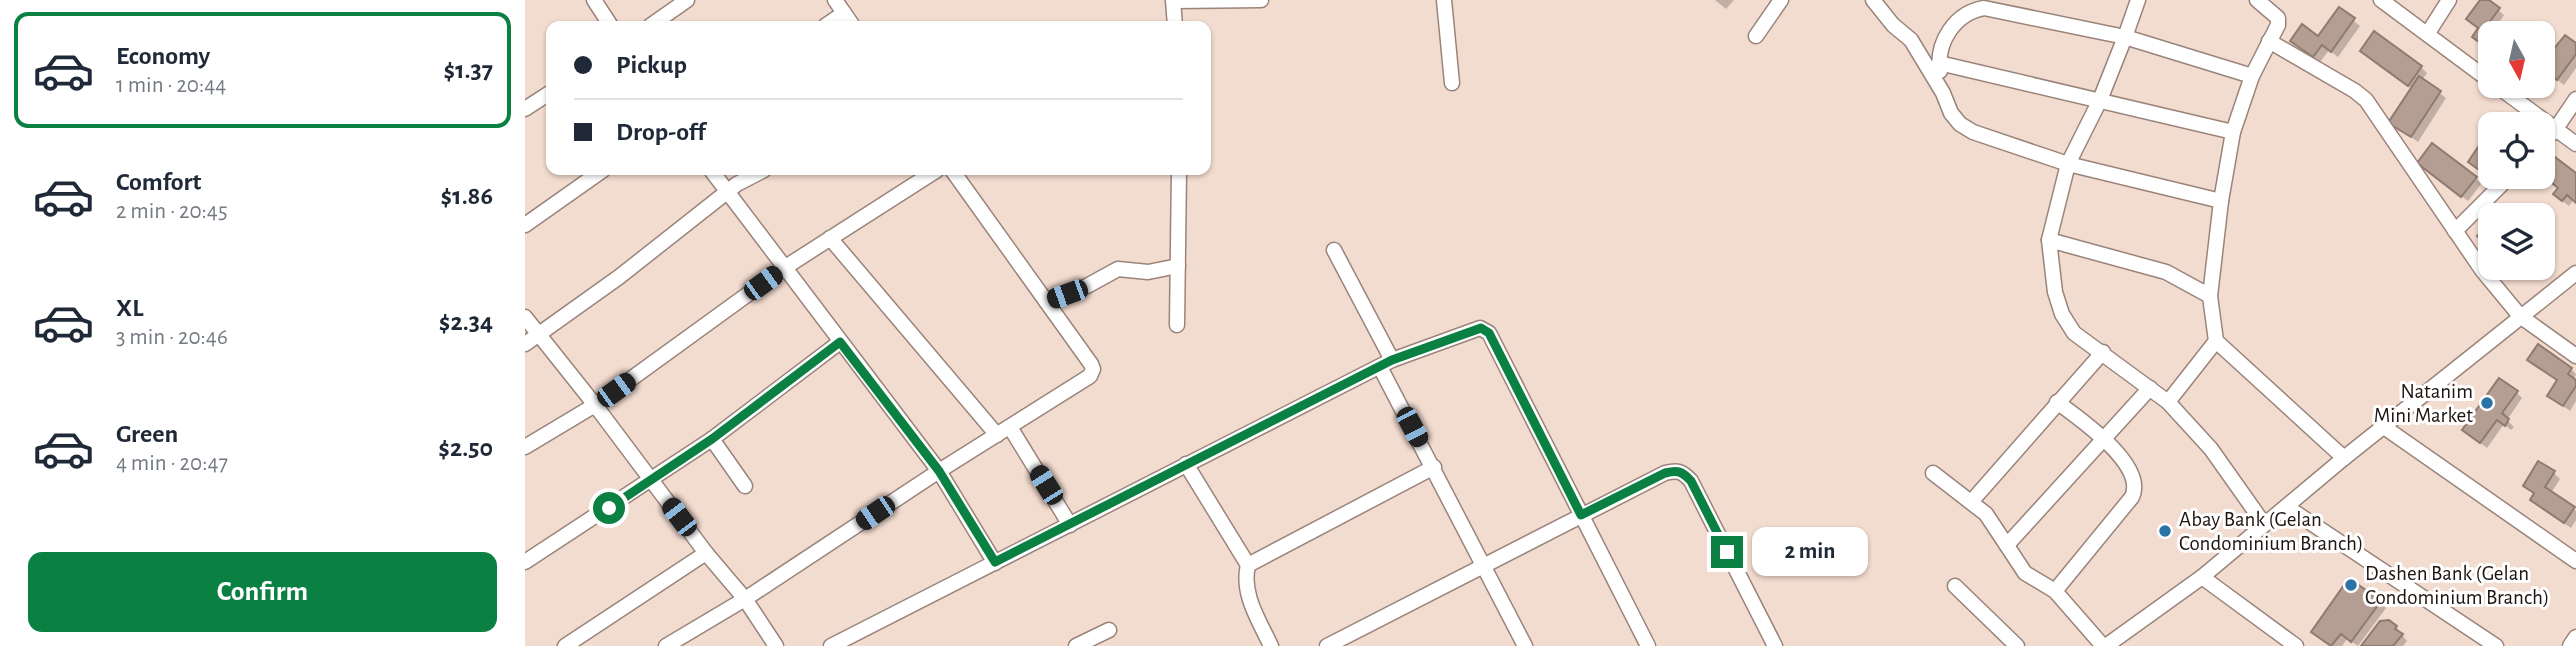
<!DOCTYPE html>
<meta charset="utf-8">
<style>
:root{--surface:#fff;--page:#f2f2f3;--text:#1f2937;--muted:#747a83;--line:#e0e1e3;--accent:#0b8043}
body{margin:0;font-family:"Alegreya Sans",sans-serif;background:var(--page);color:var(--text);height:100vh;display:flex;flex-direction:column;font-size:26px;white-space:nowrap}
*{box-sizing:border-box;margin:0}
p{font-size:23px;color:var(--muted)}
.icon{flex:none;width:38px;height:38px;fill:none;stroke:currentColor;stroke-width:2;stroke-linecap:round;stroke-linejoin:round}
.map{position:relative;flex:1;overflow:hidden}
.drawer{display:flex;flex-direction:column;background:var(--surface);width:525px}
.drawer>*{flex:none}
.hud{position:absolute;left:21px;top:21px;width:665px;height:154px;border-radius:14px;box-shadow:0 2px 5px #0004;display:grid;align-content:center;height:154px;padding:0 28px;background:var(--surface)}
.needle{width:46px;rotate:172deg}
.fabs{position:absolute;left:1953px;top:21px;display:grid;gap:14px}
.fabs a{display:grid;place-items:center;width:77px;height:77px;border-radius:14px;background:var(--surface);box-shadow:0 2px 5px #0004;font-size:35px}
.end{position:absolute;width:32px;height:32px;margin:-16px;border:9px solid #0b8043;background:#fff;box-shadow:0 0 0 4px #fff}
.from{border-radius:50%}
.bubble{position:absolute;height:49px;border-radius:14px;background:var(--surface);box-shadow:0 2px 5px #0004;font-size:23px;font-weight:600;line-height:49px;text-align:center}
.car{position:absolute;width:21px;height:42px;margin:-21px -10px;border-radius:9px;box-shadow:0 0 5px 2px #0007;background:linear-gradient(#222 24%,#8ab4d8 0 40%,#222 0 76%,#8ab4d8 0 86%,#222 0)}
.hud b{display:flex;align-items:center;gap:24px;height:66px;font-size:26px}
.hud b+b{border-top:2px solid var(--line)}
.hud i{width:18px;height:18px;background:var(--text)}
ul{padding:12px 0 0;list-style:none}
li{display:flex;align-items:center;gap:21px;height:116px;margin:0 14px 10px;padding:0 14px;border:4px solid transparent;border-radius:14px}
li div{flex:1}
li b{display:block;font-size:26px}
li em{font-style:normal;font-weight:600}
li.active{border-color:var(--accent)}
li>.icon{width:63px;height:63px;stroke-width:1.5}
.cta{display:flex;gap:14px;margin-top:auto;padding:14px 28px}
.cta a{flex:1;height:80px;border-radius:14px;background:var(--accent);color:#fff;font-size:28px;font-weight:600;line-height:80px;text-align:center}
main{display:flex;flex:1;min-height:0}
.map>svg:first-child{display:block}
.shadow{fill:#0003}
.building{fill:#b49e93;stroke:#8f7a70;stroke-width:2}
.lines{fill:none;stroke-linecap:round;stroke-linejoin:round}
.minor-casing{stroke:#9a847a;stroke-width:17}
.minor{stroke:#fff;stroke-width:14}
.route{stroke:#0b8043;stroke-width:9}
.poi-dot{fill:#2b72a7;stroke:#fff;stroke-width:2.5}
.labels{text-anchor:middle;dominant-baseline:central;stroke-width:6;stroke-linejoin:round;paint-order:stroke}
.poi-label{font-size:21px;fill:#1d1511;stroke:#fff;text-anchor:start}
</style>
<main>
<section class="drawer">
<ul>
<li class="active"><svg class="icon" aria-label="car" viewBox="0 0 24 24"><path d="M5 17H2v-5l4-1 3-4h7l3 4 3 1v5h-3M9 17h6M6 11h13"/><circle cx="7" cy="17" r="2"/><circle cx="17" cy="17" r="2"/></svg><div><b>Economy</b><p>1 min · 20:44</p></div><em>$1.37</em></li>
<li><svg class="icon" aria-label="car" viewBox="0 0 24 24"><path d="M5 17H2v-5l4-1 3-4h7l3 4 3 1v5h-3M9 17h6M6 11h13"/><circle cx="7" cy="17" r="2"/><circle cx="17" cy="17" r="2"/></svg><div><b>Comfort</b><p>2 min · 20:45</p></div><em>$1.86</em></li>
<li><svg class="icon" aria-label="car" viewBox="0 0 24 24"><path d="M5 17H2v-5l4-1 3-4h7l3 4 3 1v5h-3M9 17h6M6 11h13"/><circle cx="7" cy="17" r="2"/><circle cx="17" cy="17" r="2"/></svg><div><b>XL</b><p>3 min · 20:46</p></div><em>$2.34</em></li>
<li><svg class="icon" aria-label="car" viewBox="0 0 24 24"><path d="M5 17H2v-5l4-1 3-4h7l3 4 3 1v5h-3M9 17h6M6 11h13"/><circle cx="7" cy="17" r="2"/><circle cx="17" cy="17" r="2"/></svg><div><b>Green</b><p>4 min · 20:47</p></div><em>$2.50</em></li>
</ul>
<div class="cta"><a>Confirm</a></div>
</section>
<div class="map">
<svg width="2051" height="646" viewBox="0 0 2051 646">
<rect width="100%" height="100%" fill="#f2dbcf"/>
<g class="shadow">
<polygon points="1190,0 1209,0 1201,9"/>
<polygon points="1957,0 1961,0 1979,15 1969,30 1973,33 1965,33 1965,50 1949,37 1955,29"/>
<polygon points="1814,9 1835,26 1813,57 1804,50 1795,62 1773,46 1794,38"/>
<polygon points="2051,45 2051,68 2039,85 2030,78 2021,90 2015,86 2018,86 2018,65 2019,66"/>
<polygon points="1837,51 1896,67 1902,73 1897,80 1921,98 1893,142 1865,122 1887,89"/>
<polygon points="1965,133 1965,177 1974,177 1971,181 1945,162"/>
<polygon points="2030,159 2051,175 2051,202 2048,200 2044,206 2036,200 2034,188 2018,174"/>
<polygon points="1900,169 1950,178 1956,184 1943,201"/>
<polygon points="2018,221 2024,227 2018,234"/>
<polygon points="2004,360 2046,369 2051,374 2049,380 2051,382 2051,401 2045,411 2024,396 2033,381"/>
<polygon points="1991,392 1997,398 1982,420 1989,427 1986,430 1979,424 1962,448 1939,430"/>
<polygon points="2029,473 2035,479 2026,493 2051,511 2051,520 2046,528 2013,506 2007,500 2010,494 2000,486"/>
<polygon points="1824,581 1861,608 1833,646 1822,639 1817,646 1806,646 1788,632"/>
<polygon points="1871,627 1882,641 1878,646 1838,646"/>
</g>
<g class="building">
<polygon points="1955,0 1964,0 1975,8 1963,24 1976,33 1965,33 1965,50 1947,37 1953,28 1941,19"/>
<polygon points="1814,7 1830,18 1806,52 1797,45 1788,57 1765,41 1777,24 1793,36"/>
<polygon points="1849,31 1897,66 1883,86 1835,51"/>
<polygon points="2040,35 2051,43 2051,54 2032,80 2023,73 2018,80 2018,62"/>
<polygon points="1894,76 1916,91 1886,137 1863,123"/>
<polygon points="1965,129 1965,175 1964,177 1943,162"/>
<polygon points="1907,143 1952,177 1936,197 1892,163"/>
<polygon points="2030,157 2051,173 2051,203 2042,195 2037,201 2028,194 2033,188 2018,176 2018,172"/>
<polygon points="2004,207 2013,215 1997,215"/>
<polygon points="1965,222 1965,248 1952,236"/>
<polygon points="2013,344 2047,368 2043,374 2051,380 2051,386 2038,406 2022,396 2032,380 2002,360"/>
<polygon points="1974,378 1993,391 1977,413 1984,419 1980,426 1972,420 1955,443 1937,430"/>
<polygon points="2013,461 2030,471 2020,487 2050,507 2039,523 2005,500 2009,493 1998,486"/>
<polygon points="1824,578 1856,601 1826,642 1816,634 1806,646 1786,632"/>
<polygon points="1864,620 1872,626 1870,629 1878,634 1868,646 1836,646 1855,621"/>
</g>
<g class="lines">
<defs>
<g id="minor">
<polyline points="69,0 86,26"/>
<polyline points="310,0 328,26"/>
<polyline points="648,0 650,26"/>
<polyline points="919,0 927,83"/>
<polyline points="1348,0 1368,25 1386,40 1418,93 1426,113 1435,124 1448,132 1543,164 1524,240 1530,292 1537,314 1549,333 1643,402 1686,449 1739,524"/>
<polyline points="1732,0 1753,18 1753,25 1727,76 1708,132 1696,201 1685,296 1691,341 1819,458"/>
<polyline points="1856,0 1965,81"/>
<polyline points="649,1 736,0"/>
<polyline points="125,26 162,0"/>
<polyline points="300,26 319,13"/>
<polyline points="1903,33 1924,0"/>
<polyline points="1231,36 1256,0"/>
<polyline points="1744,41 1830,91 1841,100 1957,270 1995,316 2051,356"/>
<polyline points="1414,63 1708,132"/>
<path d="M1415,71C1411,42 1430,13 1459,8L1600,37L1613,0"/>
<polyline points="1972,86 2051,144"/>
<polyline points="0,109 26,92"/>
<polyline points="2018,142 2030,130 2051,99"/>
<polyline points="186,170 414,471 470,563"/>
<polyline points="1696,201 1543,164 1575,100 1600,37 1727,76"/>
<polyline points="0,225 78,170"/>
<polyline points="1930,231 1984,177"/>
<polyline points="305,238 472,435"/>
<polyline points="1524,240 1641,272 1685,296"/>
<polyline points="809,250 867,360"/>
<polyline points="521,301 562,286 593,269 623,272 653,266"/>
<polyline points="0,317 70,405 181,553 220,599 251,646"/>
<polyline points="652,325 654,170"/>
<polyline points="0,344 94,277 212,184 239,170"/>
<polyline points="855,367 1000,646"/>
<polyline points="1643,402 1691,341"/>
<polyline points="485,427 545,525"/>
<polyline points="1859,427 2051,561"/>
<polyline points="187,439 220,486"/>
<polyline points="0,447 70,405 259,268 412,170"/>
<polyline points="661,464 723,565"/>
<polyline points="1408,473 1461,514 1500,573 1530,591 1578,646"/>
<polyline points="1446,502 1578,352"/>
<polyline points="1762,507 1971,646"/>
<polyline points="1482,545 1625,388"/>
<polyline points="0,562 187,439 315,342"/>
<polyline points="1677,577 1771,646"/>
<polyline points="1430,586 1492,646"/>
<path d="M1530,591L1607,497C1622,465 1555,419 1532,402"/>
<polyline points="40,646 181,553"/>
<polyline points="141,646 220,599 414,471 565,376 568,369 566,364 427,170"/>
<polyline points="306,646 867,360 955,328 964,333 1123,646"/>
<polyline points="551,646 584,630"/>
<path d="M746,646C734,620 716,594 723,565L909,467"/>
<path d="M802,646L1140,473C1153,470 1157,471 1166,481L1250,646"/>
<polyline points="1581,646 1677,577 1819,458 2051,273"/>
<polyline points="2045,646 2051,637"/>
</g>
</defs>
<use href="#minor" class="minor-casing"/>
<use href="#minor" class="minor"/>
</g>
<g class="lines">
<path class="route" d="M84,508L187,439L315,342L414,471L470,562L867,360L956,328L964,333L1056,515L1140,473C1153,470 1157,471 1166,481L1202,552"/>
</g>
<g class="poi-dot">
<circle cx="1962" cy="403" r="7"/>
<circle cx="1640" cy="531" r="7"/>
<circle cx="1826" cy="585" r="7"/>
</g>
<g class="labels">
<g class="poi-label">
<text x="1948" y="391" text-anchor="end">Natanim<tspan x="1948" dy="24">Mini Market</tspan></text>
<text x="1654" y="519">Abay Bank (Gelan<tspan x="1654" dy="24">Condominium Branch)</tspan></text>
<text x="1840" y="573">Dashen Bank (Gelan<tspan x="1840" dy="24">Condominium Branch)</tspan></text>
</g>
</g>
</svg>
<div class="fabs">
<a><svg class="needle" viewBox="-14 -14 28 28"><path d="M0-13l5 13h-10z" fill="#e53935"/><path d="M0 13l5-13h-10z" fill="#747a83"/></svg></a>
<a><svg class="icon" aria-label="locate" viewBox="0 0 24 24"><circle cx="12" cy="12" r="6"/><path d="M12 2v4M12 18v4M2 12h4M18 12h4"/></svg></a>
<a><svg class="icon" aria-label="layers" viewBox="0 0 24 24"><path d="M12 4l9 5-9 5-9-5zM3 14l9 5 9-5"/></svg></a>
</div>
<i class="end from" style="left:84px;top:508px"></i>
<i class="end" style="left:1202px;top:552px"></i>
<div class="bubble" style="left:1227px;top:527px;width:116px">2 min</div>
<i class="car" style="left:238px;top:283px;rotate:54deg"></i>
<i class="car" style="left:542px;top:294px;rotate:250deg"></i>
<i class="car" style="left:91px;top:390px;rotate:54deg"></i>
<i class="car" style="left:887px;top:427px;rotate:152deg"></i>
<i class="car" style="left:521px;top:485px;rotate:328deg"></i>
<i class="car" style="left:350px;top:513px;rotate:236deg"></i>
<i class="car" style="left:154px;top:517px;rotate:323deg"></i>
<div class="hud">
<b><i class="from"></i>Pickup</b>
<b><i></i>Drop-off</b>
</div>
</div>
</main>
